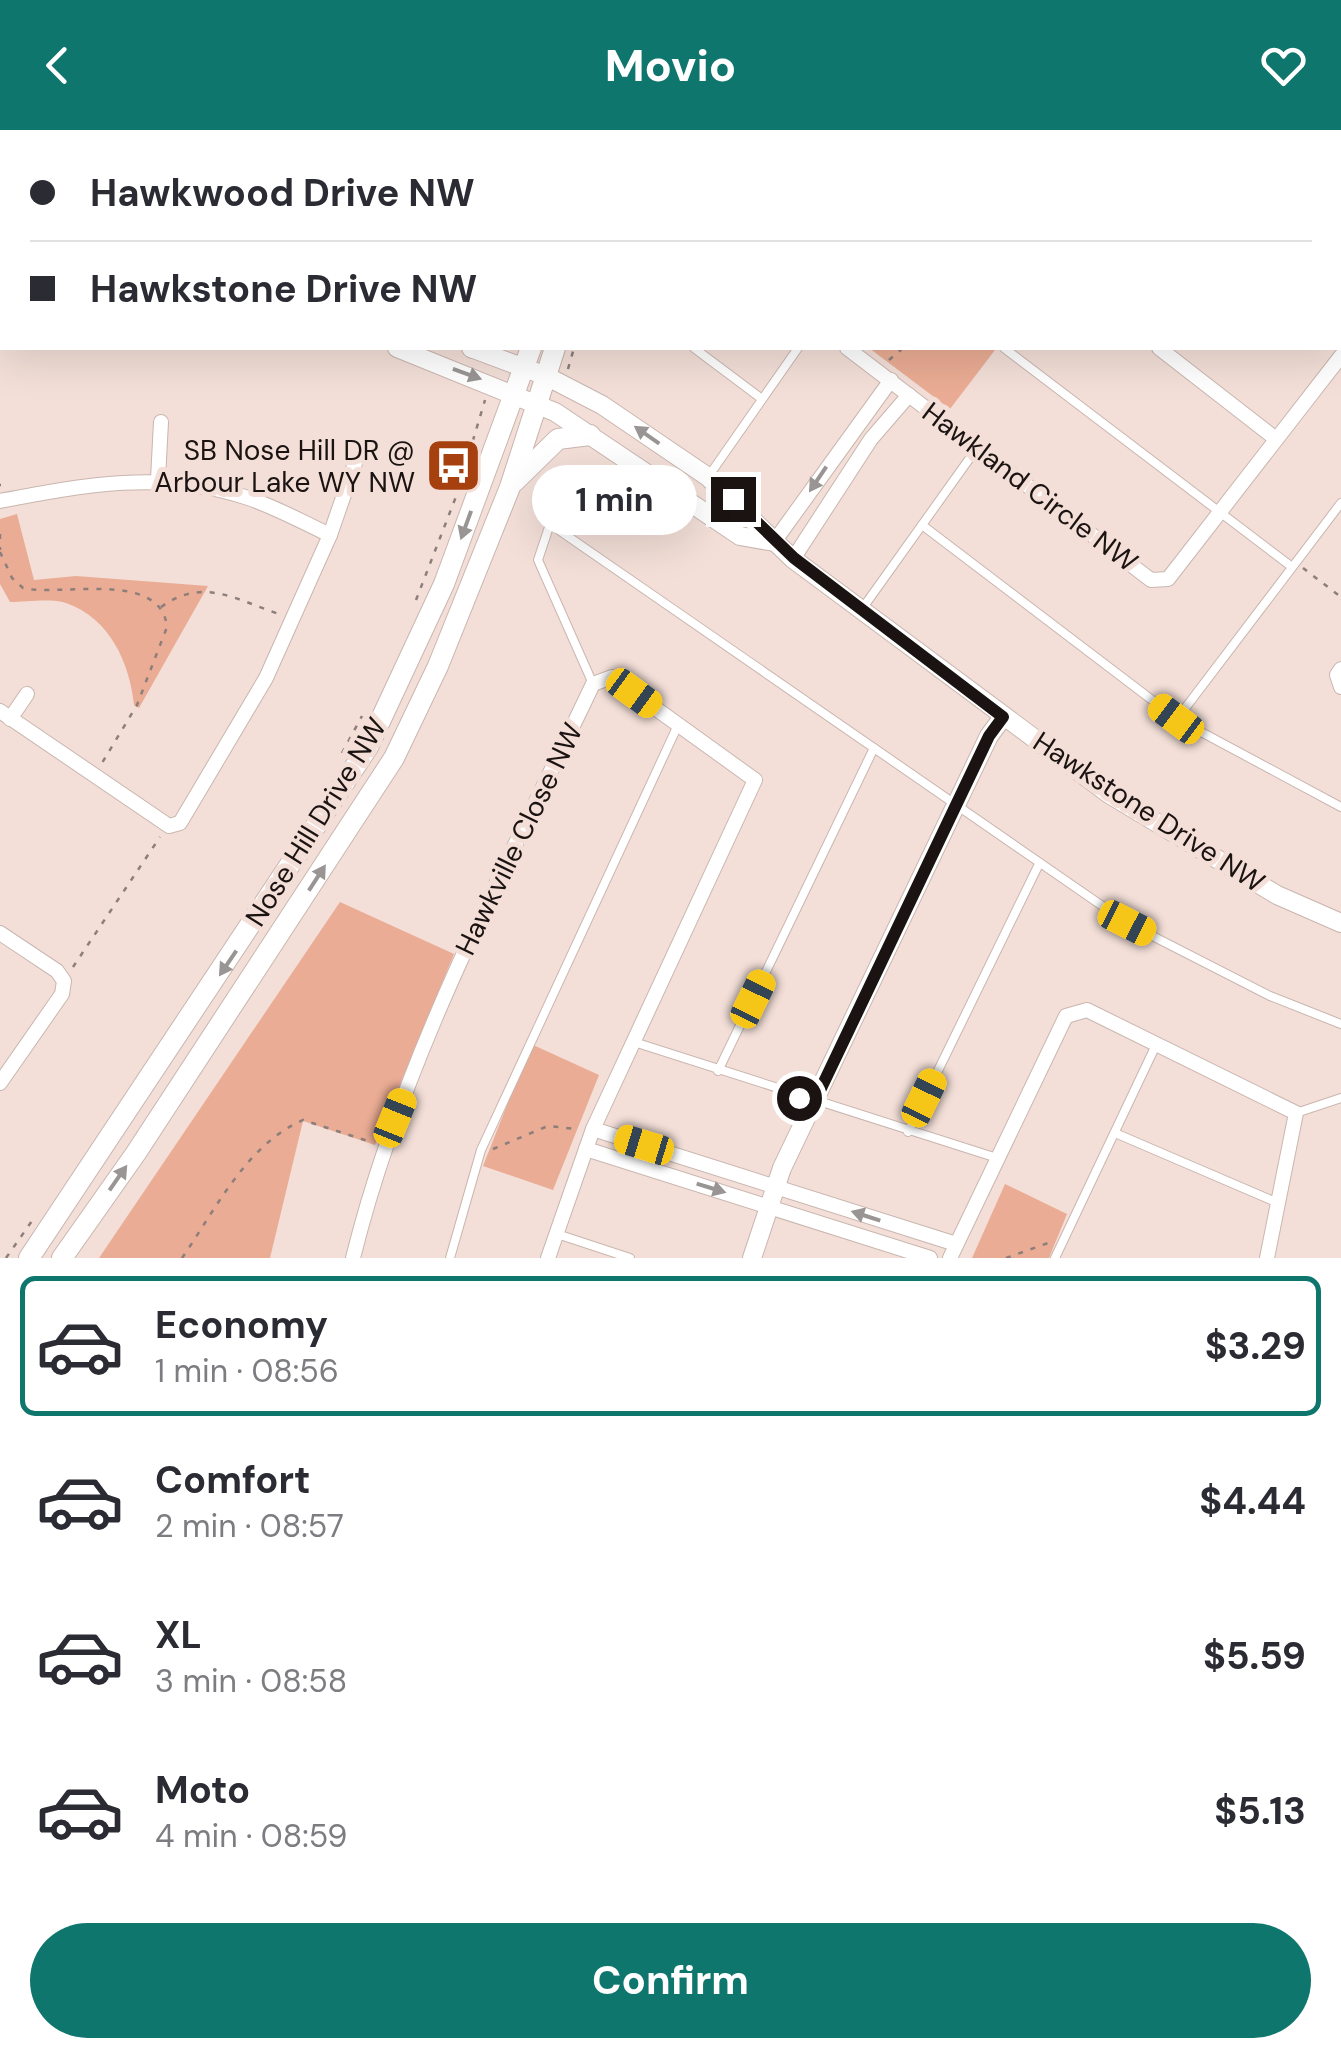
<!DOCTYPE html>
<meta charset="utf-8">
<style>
:root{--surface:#fff;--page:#f2f2f3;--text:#2b2b33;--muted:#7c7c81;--line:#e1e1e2;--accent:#0f766e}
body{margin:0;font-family:"DM Sans",sans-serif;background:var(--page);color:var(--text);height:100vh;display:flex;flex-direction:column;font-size:38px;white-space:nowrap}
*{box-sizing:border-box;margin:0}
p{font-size:32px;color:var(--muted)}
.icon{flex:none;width:55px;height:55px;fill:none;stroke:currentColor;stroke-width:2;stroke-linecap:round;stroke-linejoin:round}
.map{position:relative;height:1128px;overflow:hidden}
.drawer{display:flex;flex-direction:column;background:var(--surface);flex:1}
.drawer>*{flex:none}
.hud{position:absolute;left:0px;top:0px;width:1342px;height:220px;box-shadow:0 10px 40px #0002;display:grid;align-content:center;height:220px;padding:0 30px;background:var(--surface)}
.end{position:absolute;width:45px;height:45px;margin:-22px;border:12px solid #1a1311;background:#fff;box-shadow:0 0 0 5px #fff}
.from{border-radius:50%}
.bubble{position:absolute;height:70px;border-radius:35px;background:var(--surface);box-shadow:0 10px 40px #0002;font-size:32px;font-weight:700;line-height:70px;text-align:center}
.car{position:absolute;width:30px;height:60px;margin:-30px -15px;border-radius:12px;box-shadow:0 0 8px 2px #0007;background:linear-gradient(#f5c518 24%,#345 0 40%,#f5c518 0 76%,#345 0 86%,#f5c518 0)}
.hud b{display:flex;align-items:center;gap:35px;height:95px;font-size:38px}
.hud b+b{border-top:2px solid var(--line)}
.hud i{width:25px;height:25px;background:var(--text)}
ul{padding:18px 0 0;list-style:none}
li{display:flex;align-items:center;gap:30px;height:140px;margin:0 20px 15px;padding:0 10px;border:5px solid transparent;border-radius:15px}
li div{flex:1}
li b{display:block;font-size:38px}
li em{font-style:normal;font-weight:700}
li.current{border-color:var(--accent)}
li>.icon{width:90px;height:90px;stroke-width:1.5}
.button{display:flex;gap:20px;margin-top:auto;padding:20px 30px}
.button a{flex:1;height:115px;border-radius:60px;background:var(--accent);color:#fff;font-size:40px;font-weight:700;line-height:115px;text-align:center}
header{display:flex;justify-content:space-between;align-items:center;height:130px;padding:0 30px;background:var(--accent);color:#fff;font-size:45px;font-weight:700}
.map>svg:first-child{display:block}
.green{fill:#eaac94}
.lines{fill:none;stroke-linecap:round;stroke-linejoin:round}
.service-casing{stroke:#c9b6af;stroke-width:10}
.minor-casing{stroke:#c9b6af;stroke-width:16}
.tertiary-casing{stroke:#c9b6af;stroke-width:20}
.secondary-casing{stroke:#c9b6af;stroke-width:22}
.path{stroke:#8c7e7a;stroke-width:2.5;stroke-dasharray:5 8;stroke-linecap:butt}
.service{stroke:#fff;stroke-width:8}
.minor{stroke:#fff;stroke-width:14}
.tertiary{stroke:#fff;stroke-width:18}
.secondary{stroke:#fff;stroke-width:20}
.oneway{fill:#989594}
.route{stroke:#1a1311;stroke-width:12}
.labels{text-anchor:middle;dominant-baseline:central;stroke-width:10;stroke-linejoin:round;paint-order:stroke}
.poi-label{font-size:28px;fill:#1a1311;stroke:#f3dfd8;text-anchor:end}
.street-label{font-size:28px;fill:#1a1311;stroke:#f3dfd8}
</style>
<header><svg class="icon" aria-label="back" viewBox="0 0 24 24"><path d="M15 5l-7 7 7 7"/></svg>Movio<svg class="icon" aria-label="heart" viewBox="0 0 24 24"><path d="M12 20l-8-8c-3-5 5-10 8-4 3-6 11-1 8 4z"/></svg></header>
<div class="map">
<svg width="1341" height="1128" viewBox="0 0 1341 1128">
<rect width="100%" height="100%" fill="#f3dfd8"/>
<g class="green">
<polygon points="869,218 991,218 995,220 950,279"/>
<path d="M17,384L34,450L76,446L208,456L139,578L134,575C130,534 110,488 66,473C51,468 26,472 10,472L0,454V389Z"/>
<polygon points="340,772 454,824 375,1015 303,991 270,1128 99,1128"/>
<polygon points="531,914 599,945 553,1060 483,1036"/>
<polygon points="1005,1054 1067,1084 1049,1128 972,1128"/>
</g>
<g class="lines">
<defs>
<g id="service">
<polyline points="721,0 724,2"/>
<polyline points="694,218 762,269"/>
<polyline points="1004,218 1292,437"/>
<polyline points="708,347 798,218"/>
<polyline points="922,395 1177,589 1341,677"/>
<polyline points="862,479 977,318"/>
<polyline points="593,554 538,430 550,394 1127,793 1270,866 1341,894"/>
<polyline points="1177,589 1341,373"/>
<polyline points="634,912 997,1028"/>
<polyline points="718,941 874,618"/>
<polyline points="1296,983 1341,968"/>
<polyline points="908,1002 1039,734"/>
<polyline points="1115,1003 1278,1073"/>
<polyline points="554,1103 630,1128"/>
<polyline points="450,1128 481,1020 678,595"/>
<polyline points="1055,1128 1156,915"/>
</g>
<g id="minor">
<polyline points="437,0 454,0"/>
<polyline points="284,2 285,0"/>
<polyline points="663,2 664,0"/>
<polyline points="1249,2 1249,0"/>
<polyline points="847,218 1151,450 1168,449 1341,226"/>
<polyline points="1159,218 1276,309"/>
<polyline points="158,349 161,292"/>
<path d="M0,371C82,355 164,340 245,367C274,376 302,392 330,405L266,548L180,693L169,696L0,581"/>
<polyline points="330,405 355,333"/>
<polyline points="774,412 891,250"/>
<polyline points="793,429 871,309 909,265"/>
<polyline points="1341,539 1337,545 1341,557"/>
<polyline points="10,589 27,564"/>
<polyline points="0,803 57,841 64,851 62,864 0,953"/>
<polyline points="593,999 956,1114"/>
<polyline points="586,1019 930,1128"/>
<path d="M353,1128C403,926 504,741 593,554L612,547L755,650L593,999L548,1128"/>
<polyline points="950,1128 1066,886 1087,880 1296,983 1267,1128"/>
</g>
<g id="tertiary">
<polyline points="0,157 2,156"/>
<polyline points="0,188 2,187"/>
<polyline points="397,218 555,282 740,406 774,412"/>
<polyline points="471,218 546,246 602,275 708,347 793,429 1109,664 1277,765 1341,793"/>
<polyline points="752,1128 782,1038 989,606 1003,587"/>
</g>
<g id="secondary">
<polyline points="595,2 596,0"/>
<polyline points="625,2 625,0"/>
<polyline points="473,218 474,218"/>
<polyline points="514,352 558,309 590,305"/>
<polyline points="29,1128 368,617 444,454 531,218"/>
<polyline points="62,1128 136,1023 394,628 438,536 510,357 555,218"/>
</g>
</defs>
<use href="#service" class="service-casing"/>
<use href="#minor" class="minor-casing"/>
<use href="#tertiary" class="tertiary-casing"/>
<use href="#secondary" class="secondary-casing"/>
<g class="path">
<polyline points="571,2 571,0"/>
<polyline points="1059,2 1060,0"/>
<polyline points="889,230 903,218"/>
<polyline points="568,239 574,218"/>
<polyline points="0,355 1,355"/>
<polyline points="0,404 0,420"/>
<path d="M0,422L12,448L23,458C59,467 161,439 167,497L137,575L102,633"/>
<polyline points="1303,438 1341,467"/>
<polyline points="416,470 457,364 485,270"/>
<path d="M161,477C203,447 234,469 279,484"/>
<polyline points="342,623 362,586"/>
<polyline points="73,837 160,707"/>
<polyline points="493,1019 548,996 577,999"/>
<polyline points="6,1128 34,1088"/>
<path d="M182,1128C216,1079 246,1015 303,990L371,1012"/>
<polyline points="1006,1128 1051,1112"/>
</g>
<use href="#service" class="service"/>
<use href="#minor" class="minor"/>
<use href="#tertiary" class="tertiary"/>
<use href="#secondary" class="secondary"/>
</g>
<defs><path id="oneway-solid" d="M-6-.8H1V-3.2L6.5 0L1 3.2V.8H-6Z" transform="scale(2.5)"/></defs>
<g class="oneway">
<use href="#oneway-solid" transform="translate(467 244) rotate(20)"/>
<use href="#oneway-solid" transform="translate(647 305) rotate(-145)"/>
<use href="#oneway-solid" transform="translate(818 349) rotate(124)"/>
<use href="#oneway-solid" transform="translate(466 395) rotate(110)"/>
<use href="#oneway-solid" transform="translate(317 748) rotate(-57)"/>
<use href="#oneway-solid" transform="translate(228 833) rotate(124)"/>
<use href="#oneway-solid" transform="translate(118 1048) rotate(-55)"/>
<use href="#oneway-solid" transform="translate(711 1058) rotate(17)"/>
<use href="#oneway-solid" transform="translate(866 1086) rotate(-162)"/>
</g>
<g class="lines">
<polyline class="route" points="733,369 794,428 1003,587 989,606 814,973 799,968"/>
</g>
<defs>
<symbol id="bus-square" viewBox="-11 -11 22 22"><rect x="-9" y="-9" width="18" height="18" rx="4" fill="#a6410f" stroke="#f3dfd8"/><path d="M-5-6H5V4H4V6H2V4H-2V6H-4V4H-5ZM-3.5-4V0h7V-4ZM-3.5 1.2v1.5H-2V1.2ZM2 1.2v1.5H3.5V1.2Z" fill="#fff"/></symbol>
</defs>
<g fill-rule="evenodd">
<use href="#bus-square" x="422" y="304" width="63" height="63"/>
</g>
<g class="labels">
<g class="poi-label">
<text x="415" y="320">SB Nose Hill DR @<tspan x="415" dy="32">Arbour Lake WY NW</tspan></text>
</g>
<g class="street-label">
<text transform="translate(1030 357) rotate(37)">Hawkland Circle NW</text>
<text transform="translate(1149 682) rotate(33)">Hawkstone Drive NW</text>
<text transform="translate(316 692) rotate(-58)">Nose Hill Drive NW</text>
<text transform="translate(519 709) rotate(-64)">Hawkville Close NW</text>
</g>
</g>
</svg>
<i class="end from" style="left:799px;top:968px"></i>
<i class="end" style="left:733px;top:369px"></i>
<div class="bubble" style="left:532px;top:335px;width:165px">1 min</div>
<i class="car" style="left:634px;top:563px;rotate:126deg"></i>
<i class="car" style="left:1176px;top:589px;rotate:307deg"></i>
<i class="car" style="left:1127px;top:793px;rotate:117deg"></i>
<i class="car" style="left:753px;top:869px;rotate:26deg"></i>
<i class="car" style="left:924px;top:968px;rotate:26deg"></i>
<i class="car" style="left:395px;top:988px;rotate:22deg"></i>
<i class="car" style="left:644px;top:1015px;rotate:287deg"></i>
<div class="hud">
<b><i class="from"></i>Hawkwood Drive NW</b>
<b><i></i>Hawkstone Drive NW</b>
</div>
</div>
<section class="drawer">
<ul>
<li class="current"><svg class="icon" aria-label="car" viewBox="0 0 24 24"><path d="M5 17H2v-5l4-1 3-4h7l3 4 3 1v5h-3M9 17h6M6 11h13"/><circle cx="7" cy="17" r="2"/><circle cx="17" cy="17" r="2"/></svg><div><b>Economy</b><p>1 min · 08:56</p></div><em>$3.29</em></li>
<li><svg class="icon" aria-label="car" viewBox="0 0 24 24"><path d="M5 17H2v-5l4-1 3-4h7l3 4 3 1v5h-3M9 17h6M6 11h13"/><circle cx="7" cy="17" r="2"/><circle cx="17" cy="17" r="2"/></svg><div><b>Comfort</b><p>2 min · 08:57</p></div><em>$4.44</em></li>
<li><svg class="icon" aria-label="car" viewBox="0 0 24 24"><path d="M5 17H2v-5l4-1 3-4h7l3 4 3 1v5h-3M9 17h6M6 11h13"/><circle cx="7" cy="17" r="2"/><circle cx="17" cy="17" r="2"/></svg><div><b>XL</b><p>3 min · 08:58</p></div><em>$5.59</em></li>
<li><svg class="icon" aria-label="car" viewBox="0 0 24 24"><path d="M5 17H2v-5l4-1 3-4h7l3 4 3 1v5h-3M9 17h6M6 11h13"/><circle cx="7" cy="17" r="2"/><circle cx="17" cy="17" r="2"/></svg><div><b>Moto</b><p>4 min · 08:59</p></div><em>$5.13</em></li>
</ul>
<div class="button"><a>Confirm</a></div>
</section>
